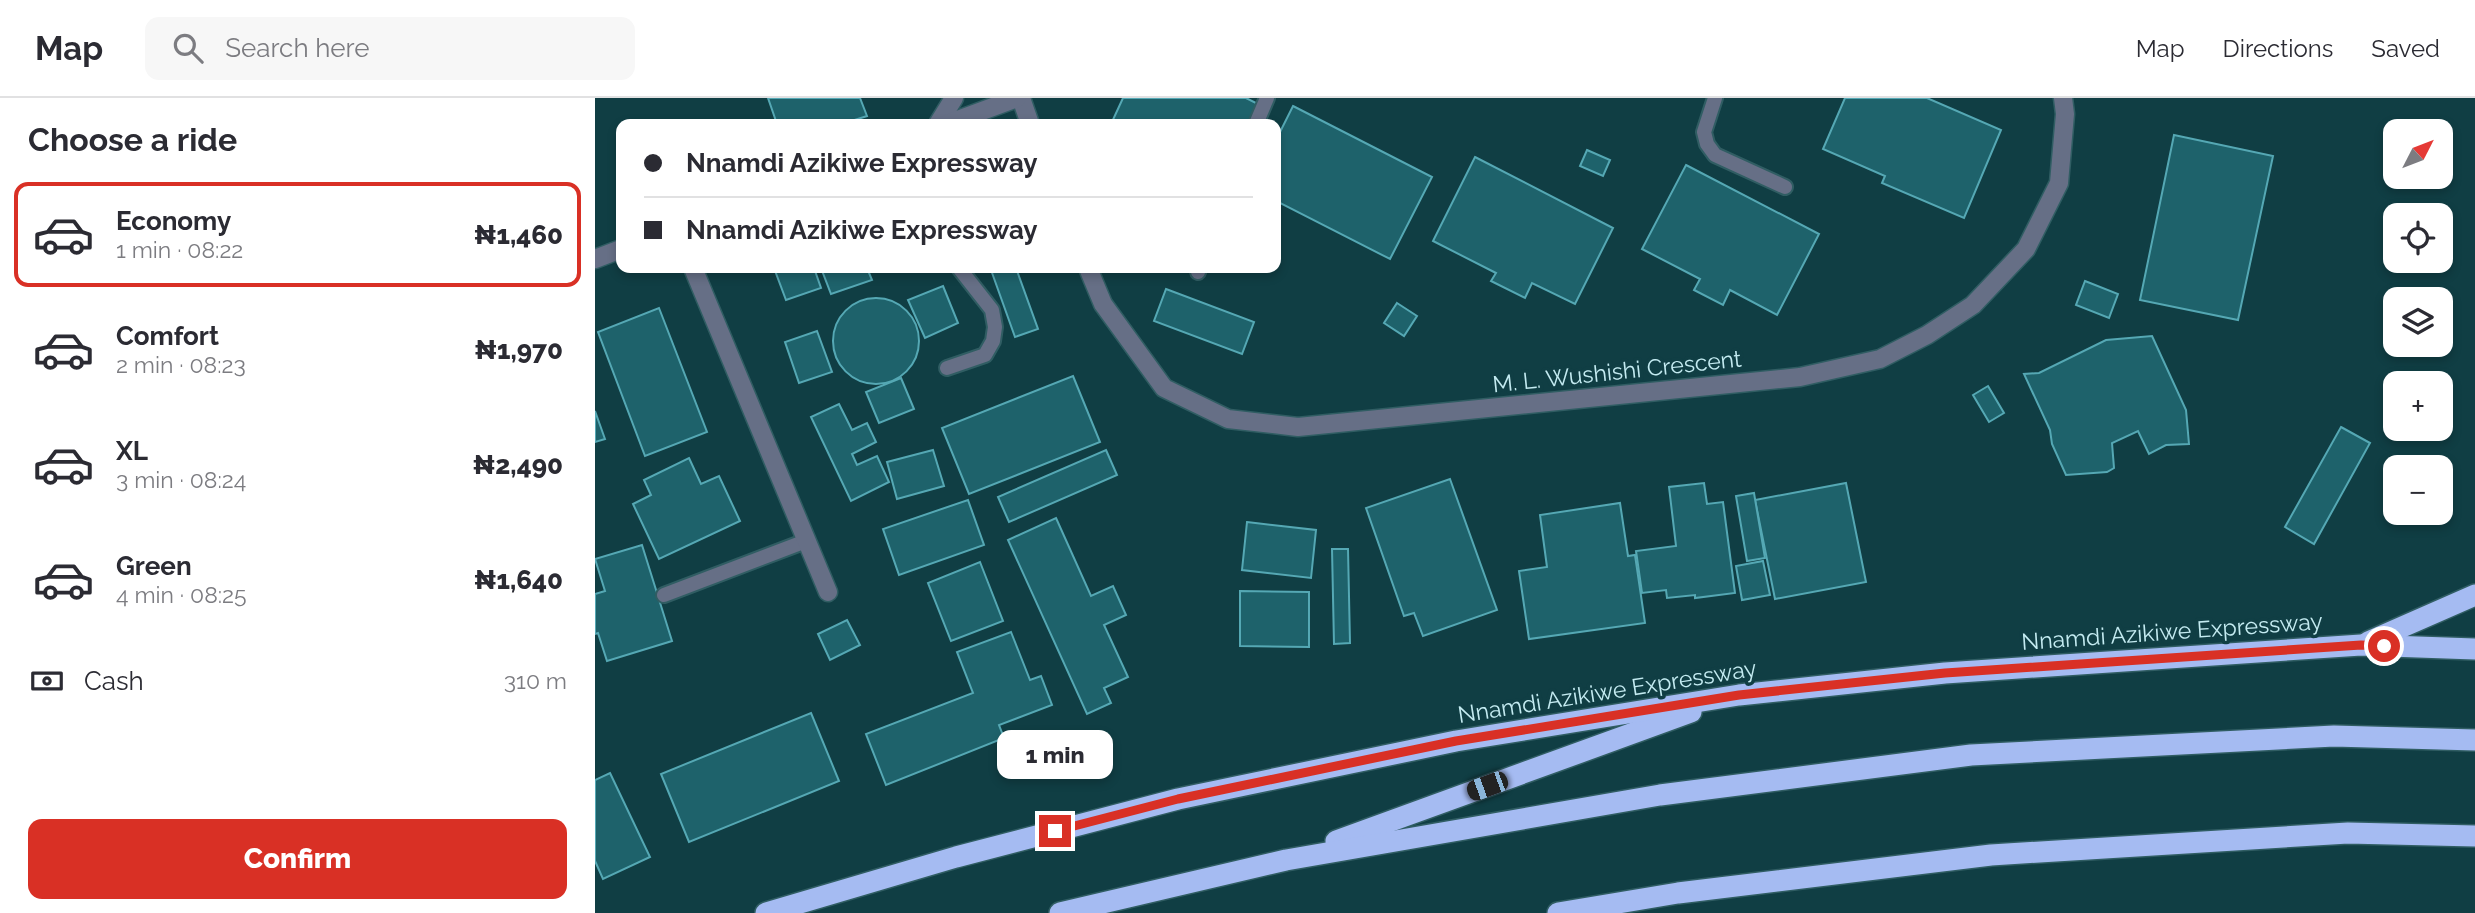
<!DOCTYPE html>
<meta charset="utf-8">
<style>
:root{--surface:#fff;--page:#f7f7f7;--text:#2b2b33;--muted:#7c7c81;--line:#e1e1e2;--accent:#d93025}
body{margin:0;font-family:Raleway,sans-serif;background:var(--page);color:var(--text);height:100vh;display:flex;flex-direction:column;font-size:26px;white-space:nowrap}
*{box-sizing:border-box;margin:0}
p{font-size:23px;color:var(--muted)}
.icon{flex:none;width:38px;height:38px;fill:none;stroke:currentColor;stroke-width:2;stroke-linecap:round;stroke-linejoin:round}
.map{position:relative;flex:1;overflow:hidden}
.drawer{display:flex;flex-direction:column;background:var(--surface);width:595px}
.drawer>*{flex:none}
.top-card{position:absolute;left:21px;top:21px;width:665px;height:154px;border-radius:14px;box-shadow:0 4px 10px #0003;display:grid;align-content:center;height:154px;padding:0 28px;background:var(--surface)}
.needle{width:46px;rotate:48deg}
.fabs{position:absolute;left:1788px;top:21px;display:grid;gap:14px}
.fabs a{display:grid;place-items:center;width:70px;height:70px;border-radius:14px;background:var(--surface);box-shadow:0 4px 10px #0003;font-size:35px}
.end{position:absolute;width:32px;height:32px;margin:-16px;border:9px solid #d93025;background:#fff;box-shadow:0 0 0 4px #fff}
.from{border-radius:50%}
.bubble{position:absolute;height:49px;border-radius:14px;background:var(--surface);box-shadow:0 4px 10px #0003;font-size:23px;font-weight:800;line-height:49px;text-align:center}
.car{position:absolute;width:21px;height:42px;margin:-21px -10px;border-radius:9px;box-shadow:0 0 5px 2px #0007;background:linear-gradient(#222 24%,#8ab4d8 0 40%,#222 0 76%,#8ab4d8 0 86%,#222 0)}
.top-card b{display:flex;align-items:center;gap:24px;height:66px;font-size:26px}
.top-card b+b{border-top:2px solid var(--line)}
.top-card i{width:18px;height:18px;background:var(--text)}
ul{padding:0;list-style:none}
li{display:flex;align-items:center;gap:21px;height:105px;margin:0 14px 10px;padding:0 14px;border:4px solid transparent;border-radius:14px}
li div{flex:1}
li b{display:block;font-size:26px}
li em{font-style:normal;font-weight:800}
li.active{border-color:var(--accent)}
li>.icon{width:63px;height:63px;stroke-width:1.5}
h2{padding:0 28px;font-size:32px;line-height:84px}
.pay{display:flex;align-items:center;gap:18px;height:77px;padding:0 28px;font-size:26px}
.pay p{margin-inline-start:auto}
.button{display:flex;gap:14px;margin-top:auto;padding:14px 28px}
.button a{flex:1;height:80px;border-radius:14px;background:var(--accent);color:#fff;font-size:28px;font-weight:800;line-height:80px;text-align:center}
header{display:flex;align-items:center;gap:42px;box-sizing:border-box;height:98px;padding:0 35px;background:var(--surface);border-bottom:2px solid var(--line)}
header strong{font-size:33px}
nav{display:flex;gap:38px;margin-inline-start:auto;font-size:24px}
.search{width:490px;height:63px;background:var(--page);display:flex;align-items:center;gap:18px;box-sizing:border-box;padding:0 24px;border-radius:14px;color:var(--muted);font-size:26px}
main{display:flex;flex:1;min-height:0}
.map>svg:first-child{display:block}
.building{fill:#1e626b;stroke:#55a8b4;stroke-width:2}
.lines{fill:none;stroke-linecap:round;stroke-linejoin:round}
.lane-casing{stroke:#305d63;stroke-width:18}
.street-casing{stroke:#305d63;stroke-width:21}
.highway-casing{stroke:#305d63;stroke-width:24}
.lane{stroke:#666f86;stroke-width:14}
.street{stroke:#666f86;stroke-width:18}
.highway{stroke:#a5bbf2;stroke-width:21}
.route{stroke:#d93025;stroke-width:9}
.labels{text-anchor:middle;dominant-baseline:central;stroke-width:7;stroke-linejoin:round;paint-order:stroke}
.street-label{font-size:23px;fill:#c4ebf1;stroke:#103e44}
</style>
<header>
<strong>Map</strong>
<div class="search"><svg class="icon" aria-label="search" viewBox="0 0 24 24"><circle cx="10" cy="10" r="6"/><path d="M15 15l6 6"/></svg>Search here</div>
<nav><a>Map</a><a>Directions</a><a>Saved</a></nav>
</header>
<main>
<section class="drawer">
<h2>Choose a ride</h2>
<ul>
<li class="active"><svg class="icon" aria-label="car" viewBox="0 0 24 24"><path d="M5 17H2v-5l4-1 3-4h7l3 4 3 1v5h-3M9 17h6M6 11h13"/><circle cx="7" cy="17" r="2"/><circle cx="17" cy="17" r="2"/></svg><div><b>Economy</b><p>1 min · 08:22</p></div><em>₦1,460</em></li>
<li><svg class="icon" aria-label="car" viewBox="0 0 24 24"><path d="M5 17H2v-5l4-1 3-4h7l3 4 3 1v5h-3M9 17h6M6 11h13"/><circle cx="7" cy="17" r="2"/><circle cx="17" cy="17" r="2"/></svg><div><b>Comfort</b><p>2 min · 08:23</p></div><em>₦1,970</em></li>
<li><svg class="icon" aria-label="car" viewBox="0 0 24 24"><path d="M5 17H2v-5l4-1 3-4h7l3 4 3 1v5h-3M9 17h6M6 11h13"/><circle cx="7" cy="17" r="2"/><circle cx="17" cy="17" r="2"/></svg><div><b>XL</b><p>3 min · 08:24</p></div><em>₦2,490</em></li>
<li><svg class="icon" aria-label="car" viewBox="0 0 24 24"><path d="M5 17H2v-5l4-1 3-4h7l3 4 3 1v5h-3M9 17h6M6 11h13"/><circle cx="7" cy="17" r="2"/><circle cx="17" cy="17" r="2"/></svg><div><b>Green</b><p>4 min · 08:25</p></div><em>₦1,640</em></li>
</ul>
<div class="pay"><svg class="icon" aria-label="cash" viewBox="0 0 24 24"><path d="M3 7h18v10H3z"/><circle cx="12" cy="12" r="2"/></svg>Cash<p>310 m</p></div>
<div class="button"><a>Confirm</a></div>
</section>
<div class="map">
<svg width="1880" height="815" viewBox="0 0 1880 815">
<rect width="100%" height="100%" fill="#103e44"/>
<g class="building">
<polygon points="173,0 265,0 272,18 247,26 182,26"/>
<polygon points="528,0 651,0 665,7 656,26 516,26"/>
<polygon points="1250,0 1332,0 1406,32 1369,120 1287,85 1290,78 1228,51"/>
<polygon points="698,8 837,79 795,161 681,103 681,42"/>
<polygon points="1579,37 1678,58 1643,222 1545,202"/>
<polygon points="992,52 1015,62 1008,78 985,68"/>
<polygon points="880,59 1018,130 980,206 937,185 930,200 896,183 901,175 838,143"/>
<polygon points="1091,67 1224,136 1182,217 1135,192 1128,207 1099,192 1105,181 1047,151"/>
<polygon points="179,170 219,170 226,190 191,202"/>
<polygon points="226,170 272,170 277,182 236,196"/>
<polygon points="402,170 421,170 443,231 420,239 396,172"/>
<polygon points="1490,183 1523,196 1514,220 1481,207"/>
<polygon points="348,188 363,225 330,240 313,202"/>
<polygon points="571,191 659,224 647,256 559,223"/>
<circle cx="281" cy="243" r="43"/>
<polygon points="802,205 822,218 809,238 789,225"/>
<polygon points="64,210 112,334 50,358 3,234"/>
<polygon points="222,233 237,274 204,285 190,244"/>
<polygon points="1557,238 1591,312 1594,346 1571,347 1554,356 1543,333 1517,345 1519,370 1512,374 1471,377 1457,346 1455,332 1429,276 1444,275 1511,242"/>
<polygon points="478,278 505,344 374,396 347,330"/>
<polygon points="306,280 319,311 284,325 271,294"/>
<polygon points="1393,288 1409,315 1394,324 1378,297"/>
<polygon points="244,306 257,332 272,325 281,344 257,356 262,367 282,358 294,384 256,403 216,319"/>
<polygon points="0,313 10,341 0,344"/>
<polygon points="1746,329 1775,345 1719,446 1690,429"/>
<polygon points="338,352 349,388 302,401 292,364"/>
<polygon points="511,352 522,377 414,424 403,399"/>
<polygon points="94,360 106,386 124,378 145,423 64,461 38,406 56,397 49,382"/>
<polygon points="855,381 902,512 828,538 819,515 809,518 771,410"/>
<polygon points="1109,385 1112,406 1128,404 1140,495 1100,500 1100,497 1072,500 1071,492 1047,495 1041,453 1081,448 1074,389"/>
<polygon points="1251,385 1271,484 1180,501 1160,402"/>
<polygon points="1159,395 1170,460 1152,463 1141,398"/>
<polygon points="373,402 389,447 304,477 288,431"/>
<polygon points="1025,405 1033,458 1040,457 1050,525 934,541 924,473 952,469 945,417"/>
<polygon points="461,420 496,498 518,488 531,517 509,527 533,579 509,590 516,605 492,616 413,442"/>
<polygon points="652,424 721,432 716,480 647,472"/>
<polygon points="47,447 77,543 12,563 3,535 0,536 0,496 10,493 0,461"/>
<polygon points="737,451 753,451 755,545 739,546"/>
<polygon points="1168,463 1175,497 1147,502 1141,468"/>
<polygon points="385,464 408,523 356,543 333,485"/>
<polygon points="645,493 714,494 714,549 645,548"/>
<polygon points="252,522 265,547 235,562 223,536"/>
<polygon points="416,534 435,582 446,578 457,607 404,627 409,640 291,687 271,636 378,595 362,554"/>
<polygon points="216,615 244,683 94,744 66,676"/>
<polygon points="15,675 55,759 8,781 0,763 0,682"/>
</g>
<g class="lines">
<defs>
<g id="lane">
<polyline points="1120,0 1109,34 1112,46 1120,57 1190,89"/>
<polyline points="661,26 672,0"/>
<polyline points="603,174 604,170"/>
<polyline points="352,270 390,257 398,243 400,229 397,212 364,170"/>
<polyline points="69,497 211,443"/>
</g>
<g id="street">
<polyline points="426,0 435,26"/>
<polyline points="343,26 359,0"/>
<polyline points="352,26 422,0"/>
<polyline points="0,161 26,151"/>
<polyline points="98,170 233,494"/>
<polyline points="493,170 508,206 569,290 633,321 703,329 1205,279 1285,261 1332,237 1378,207 1431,151 1464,85 1470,16 1468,0"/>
</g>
<g id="highway">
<polyline points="1773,544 1880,497"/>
<polyline points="741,743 1096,614"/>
<polyline points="171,815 361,759 583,701 861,643 1144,597 1350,575 1766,547 1880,551"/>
<polyline points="465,815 691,762 1065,697 1376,657 1739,638 1880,642"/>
<polyline points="963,815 1083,795 1396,757 1753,735 1880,738"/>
</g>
</defs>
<use href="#lane" class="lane-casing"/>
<use href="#street" class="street-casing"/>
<use href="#highway" class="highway-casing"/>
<use href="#lane" class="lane"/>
<use href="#street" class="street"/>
<use href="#highway" class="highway"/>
</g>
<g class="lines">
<polyline class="route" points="460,733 583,701 861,643 1144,597 1350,575 1766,547 1789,548"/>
</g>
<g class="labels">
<g class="street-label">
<text transform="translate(1022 273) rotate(-6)">M. L. Wushishi Crescent</text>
<text transform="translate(1577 533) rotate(-4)">Nnamdi Azikiwe Expressway</text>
<text transform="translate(1012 593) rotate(-9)">Nnamdi Azikiwe Expressway</text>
</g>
</g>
</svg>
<div class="fabs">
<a><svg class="needle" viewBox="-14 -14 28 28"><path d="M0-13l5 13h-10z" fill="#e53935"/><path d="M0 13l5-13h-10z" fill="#7c7c81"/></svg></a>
<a><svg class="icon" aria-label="locate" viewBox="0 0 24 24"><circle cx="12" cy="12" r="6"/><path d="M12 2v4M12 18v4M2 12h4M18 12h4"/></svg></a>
<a><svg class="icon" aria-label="layers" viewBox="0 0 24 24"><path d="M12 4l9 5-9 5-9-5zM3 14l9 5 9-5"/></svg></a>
<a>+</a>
<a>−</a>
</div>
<i class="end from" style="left:1789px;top:548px"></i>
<i class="end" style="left:460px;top:733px"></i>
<div class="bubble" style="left:402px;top:632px;width:116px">1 min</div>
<i class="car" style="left:892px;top:688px;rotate:250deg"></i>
<div class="top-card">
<b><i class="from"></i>Nnamdi Azikiwe Expressway</b>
<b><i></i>Nnamdi Azikiwe Expressway</b>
</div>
</div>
</main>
